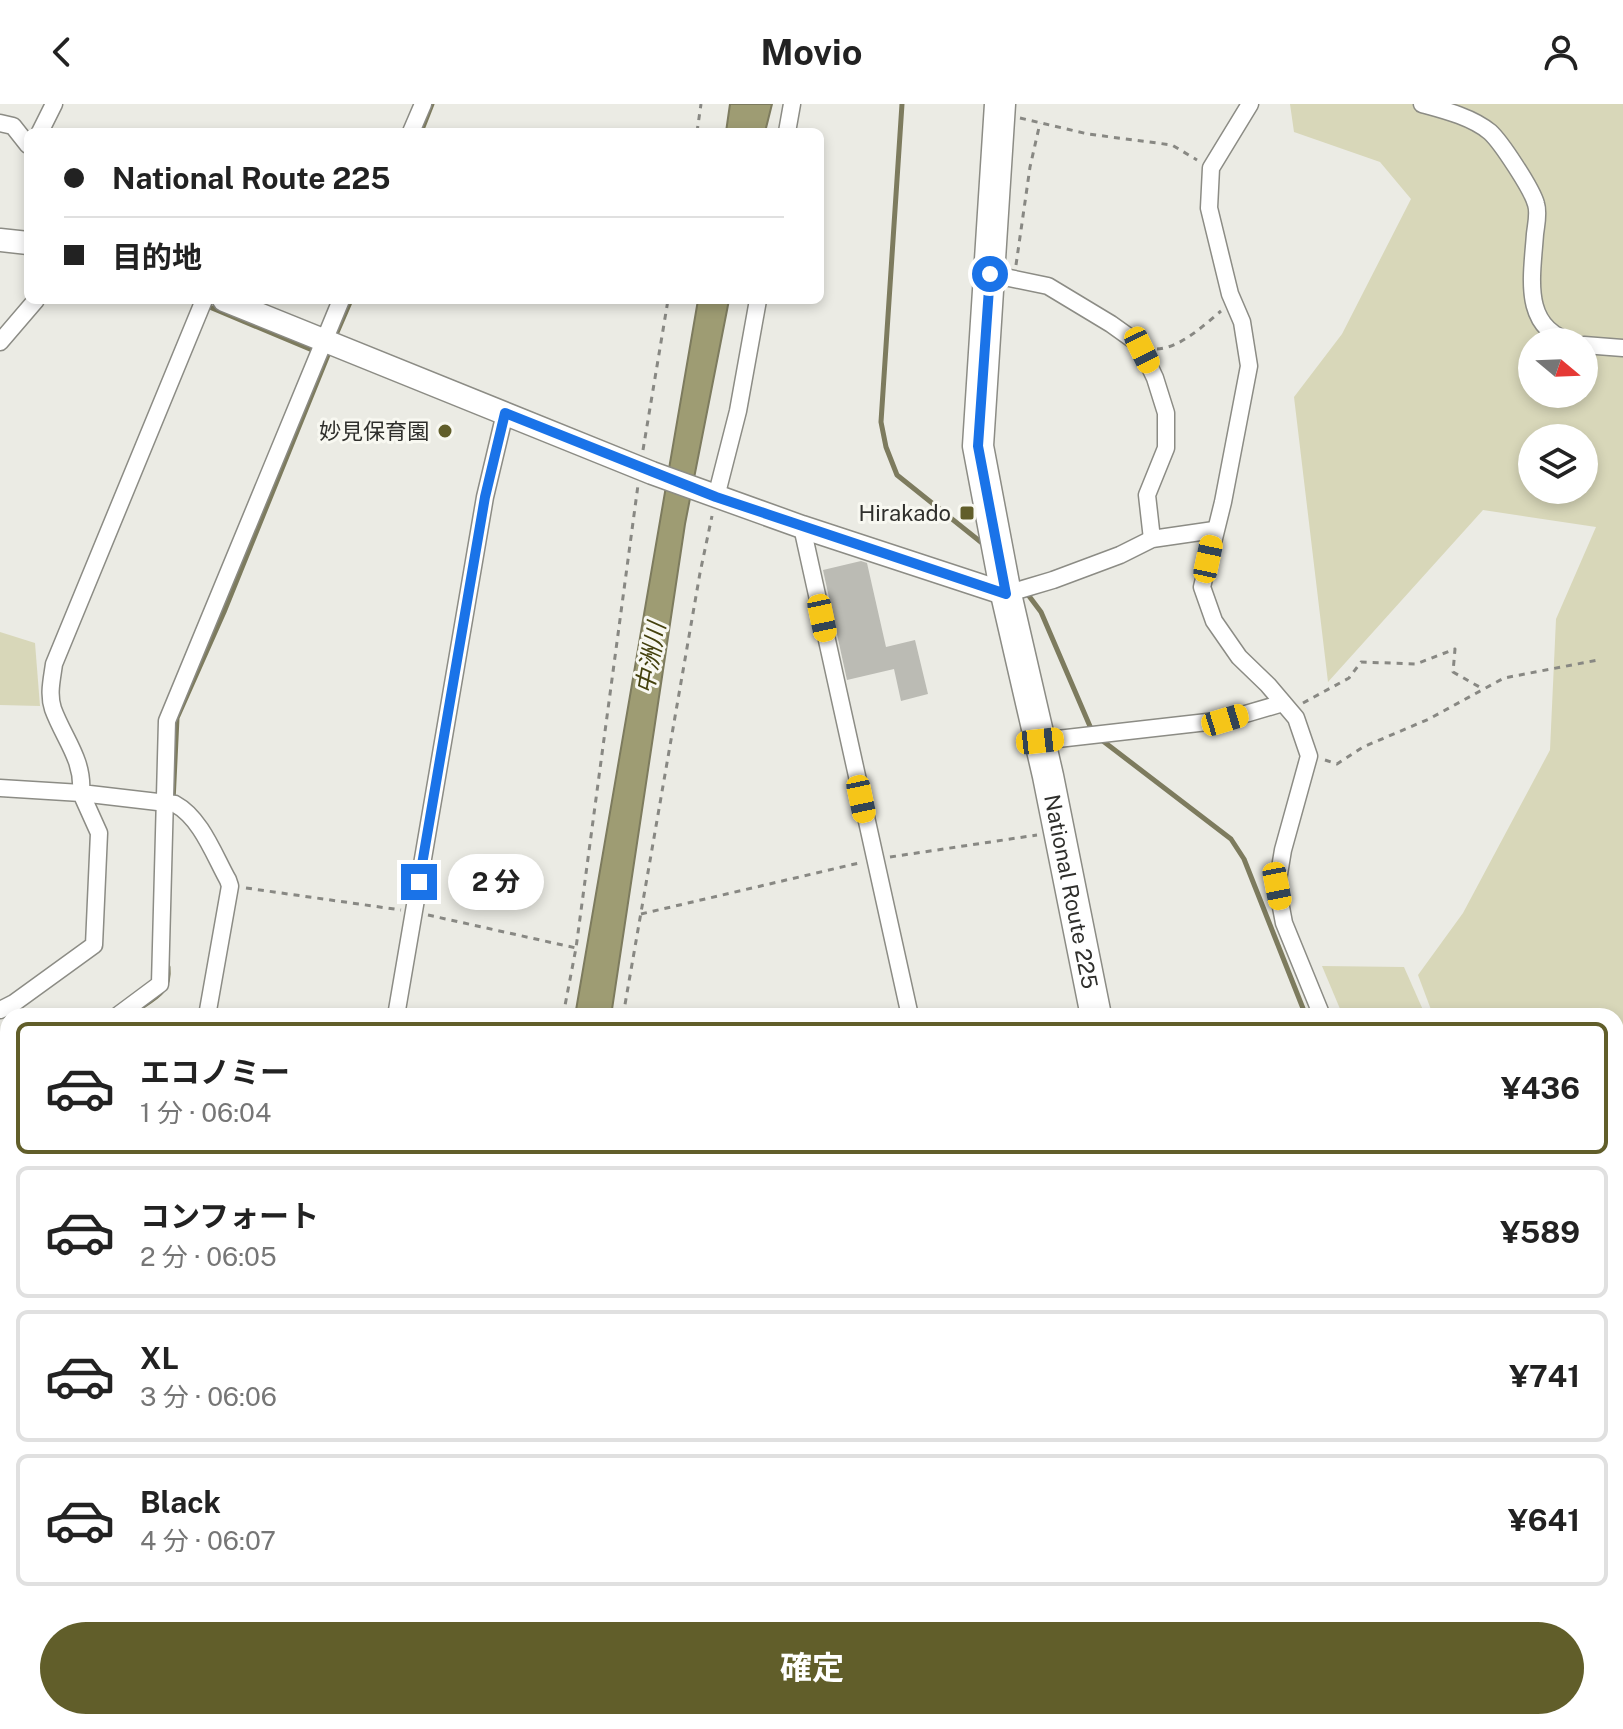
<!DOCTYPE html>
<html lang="ja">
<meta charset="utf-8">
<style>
:root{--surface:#fff;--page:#f2f2f2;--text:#222;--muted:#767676;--line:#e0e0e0;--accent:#615e2a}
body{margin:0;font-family:"Public Sans","Noto Sans JP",sans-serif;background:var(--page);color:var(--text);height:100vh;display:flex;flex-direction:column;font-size:30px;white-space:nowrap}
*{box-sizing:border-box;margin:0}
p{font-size:26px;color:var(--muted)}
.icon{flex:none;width:44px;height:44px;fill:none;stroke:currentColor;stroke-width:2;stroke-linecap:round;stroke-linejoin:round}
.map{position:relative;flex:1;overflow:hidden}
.drawer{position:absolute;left:0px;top:904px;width:1624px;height:722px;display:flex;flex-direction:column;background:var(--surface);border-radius:24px 24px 0 0;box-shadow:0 4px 12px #0003}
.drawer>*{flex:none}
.hud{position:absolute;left:24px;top:24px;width:800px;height:176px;border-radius:12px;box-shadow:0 4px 12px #0003;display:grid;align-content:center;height:176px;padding:0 40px;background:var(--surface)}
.needle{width:52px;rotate:109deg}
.buttons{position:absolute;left:1518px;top:224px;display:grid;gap:16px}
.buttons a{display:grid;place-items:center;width:80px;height:80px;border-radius:50%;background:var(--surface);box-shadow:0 4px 12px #0003;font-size:40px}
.end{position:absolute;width:36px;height:36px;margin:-18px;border:10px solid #1a73e8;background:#fff;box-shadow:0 0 0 4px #fff}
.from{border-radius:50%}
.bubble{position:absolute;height:56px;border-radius:28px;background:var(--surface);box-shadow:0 4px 12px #0003;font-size:26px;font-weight:700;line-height:56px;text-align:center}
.car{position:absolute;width:24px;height:48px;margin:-24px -12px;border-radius:10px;box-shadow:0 0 6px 2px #0007;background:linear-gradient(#f5c518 24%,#345 0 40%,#f5c518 0 76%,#345 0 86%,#f5c518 0)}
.hud b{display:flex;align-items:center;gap:28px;height:76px;font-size:30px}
.hud b+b{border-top:2px solid var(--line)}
.hud i{width:20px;height:20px;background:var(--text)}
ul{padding:14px 0 0;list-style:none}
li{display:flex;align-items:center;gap:24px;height:132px;margin:0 16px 12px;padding:0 24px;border:4px solid var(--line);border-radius:12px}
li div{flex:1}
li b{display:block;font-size:30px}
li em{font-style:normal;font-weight:700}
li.current{border-color:var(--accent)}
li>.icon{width:72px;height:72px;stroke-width:1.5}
.cta{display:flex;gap:16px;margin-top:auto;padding:16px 40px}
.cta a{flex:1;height:92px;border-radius:48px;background:var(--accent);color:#fff;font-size:32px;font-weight:700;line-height:92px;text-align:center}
header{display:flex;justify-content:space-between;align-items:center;height:104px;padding:0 40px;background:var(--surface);font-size:36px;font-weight:700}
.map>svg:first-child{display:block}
.green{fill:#d8d7b9;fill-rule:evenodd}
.water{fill:#9e9c73;stroke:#7d7b5e;stroke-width:2}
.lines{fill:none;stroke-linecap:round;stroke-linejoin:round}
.stream{stroke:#7d7b5e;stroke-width:5}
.river{stroke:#9e9c73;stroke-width:28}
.building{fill:#bbbbb4}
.street-casing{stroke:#8c8c85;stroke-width:19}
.secondary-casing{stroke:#8c8c85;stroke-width:25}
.highway-casing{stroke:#8c8c85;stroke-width:33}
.path{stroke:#888883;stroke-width:3;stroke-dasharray:6 6;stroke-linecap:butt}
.street{stroke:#fff;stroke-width:16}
.secondary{stroke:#fff;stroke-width:22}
.highway{stroke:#fff;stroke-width:30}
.route{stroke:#1a73e8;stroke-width:10}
.poi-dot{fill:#615e2a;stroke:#f8f8f1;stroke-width:3}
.labels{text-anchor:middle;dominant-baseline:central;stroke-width:6;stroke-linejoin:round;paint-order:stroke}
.poi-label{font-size:22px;fill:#2f2f2c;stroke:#f8f8f1;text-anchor:end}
.street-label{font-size:22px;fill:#2f2f2c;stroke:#f8f8f1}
.water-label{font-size:24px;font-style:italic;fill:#44410d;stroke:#f8f8f1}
</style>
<header><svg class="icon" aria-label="back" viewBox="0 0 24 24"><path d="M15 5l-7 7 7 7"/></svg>Movio<svg class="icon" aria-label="person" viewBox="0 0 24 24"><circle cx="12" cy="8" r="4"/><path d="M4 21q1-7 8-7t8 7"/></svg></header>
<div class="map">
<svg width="1623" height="1625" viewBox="0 0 1623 1625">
<rect width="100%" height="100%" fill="#ebebe4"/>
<g class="green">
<path d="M1290,0H1623V1076L1616,1083V912H1431L1433,911L1418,871L1463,809L1550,646L1556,515L1596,423L1483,406L1328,578L1294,293L1342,230L1411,95L1380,58L1294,28ZM1532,238H1584V290H1532ZM1532,334H1584V386H1532Z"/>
<polygon points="0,528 35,539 40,602 0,601"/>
<polygon points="1322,862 1404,863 1423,906 1409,912 1343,912"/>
</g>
<g class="water">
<polygon points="730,0 772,0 765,28 726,28"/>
<polygon points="698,196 729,196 685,420 611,912 575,912"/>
</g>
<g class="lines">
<g class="stream">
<polyline points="902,0 881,318 886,343 897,371 982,439"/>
<polyline points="421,28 432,0"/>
<polyline points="193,196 317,248"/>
<polyline points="335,233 351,196"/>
<polyline points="1029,492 1041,508 1092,627"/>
<polyline points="1099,634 1231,735 1244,755 1306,912"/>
<polyline points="173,698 177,614 224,508 330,246"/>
<path d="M143,902C160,891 170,885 168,863"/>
<polyline points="0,1006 8,1004"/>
<polyline points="1616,1233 1623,1237"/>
</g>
<polyline class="river" points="546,1625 547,1618"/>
</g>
<polygon class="building" points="861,457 867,459 886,543 915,536 928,590 901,597 894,565 847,576 823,466"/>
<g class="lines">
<defs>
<g id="street">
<polyline points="1250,0 1211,64 1209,104 1230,190 1242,218 1249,262 1223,398 1202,483 1214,517 1239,553 1268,581 1296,614 1309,652 1283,746 1277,782 1284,819 1322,912"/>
<path d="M1422,0C1444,6 1472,13 1490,28C1501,38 1532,85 1536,100C1539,109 1536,121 1535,130C1532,173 1521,225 1573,238"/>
<polyline points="0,19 13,22 28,41"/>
<polyline points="40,28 54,0"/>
<polyline points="411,28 423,0"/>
<polyline points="787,28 792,0"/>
<polyline points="990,170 1048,182 1111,220 1139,240 1155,274 1166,309 1166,344 1147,391 1152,435"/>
<path d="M204,196L54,560C52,575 48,590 53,605C64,635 84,656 81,689L175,700C201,714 214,751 228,776L230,782L207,912"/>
<polyline points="0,238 36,196"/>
<polyline points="1584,241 1623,244"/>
<polyline points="716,393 738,307 758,196"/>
<polyline points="802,423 910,912"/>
<polyline points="1006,490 1053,476 1120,451 1152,435 1214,426"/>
<polyline points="1040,637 1225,616 1283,599"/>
<polyline points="0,684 81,689 99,729 94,841 14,899 0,906"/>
<polyline points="117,912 160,880 167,617 341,196"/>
<polyline points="396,912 485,393 505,309"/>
<polyline points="0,996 8,992"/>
<polyline points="0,1180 8,1181"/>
<polyline points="1616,1208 1623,1203"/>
<polyline points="0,1243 8,1253"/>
<polyline points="0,1383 8,1380"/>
<polyline points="280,1618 287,1625"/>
<polyline points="448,1618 449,1625"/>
<polyline points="965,1618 1008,1625"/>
<polyline points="1060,1618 1062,1625"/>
<polyline points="299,1625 310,1618"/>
</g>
<g id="secondary">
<polyline points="0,136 28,139"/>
<polyline points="224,196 652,369 802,423 1006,490"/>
<polyline points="1338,1618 1348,1625"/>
</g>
<g id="highway">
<path id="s1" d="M1000,0L978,342L1006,490L1048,672L1096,912"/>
<polyline points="1241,1618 1242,1625"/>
</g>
</defs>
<use href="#street" class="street-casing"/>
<use href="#secondary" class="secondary-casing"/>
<use href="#highway" class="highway-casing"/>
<g class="path">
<polyline points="1020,14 1088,30 1172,41 1197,56"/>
<polyline points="697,28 701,0"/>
<polyline points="1016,161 1030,63 1040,19"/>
<path d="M1157,245C1180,244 1203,222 1221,207"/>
<polyline points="643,346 668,196"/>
<polyline points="1303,599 1349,574 1361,558 1416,560 1455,545 1453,568 1483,585"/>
<polyline points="1325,656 1337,660 1363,643 1429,615 1504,574 1598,556"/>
<polyline points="890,753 1037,731"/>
<polyline points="246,784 401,806"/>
<polyline points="641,810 859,759"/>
<polyline points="428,811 576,844"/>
<polyline points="563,912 576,844 638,381"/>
<polyline points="623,912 700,469 712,412"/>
<polyline points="1616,1287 1623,1294"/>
<polyline points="1616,1470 1623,1476"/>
<polyline points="1616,1567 1623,1551"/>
<polyline points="673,1625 674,1618"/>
<polyline points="1598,1625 1601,1618"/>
</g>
<use href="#street" class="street"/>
<use href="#secondary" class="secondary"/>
<use href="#highway" class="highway"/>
</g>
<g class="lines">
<polyline class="route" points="419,778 485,393 505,309 716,393 1006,490 978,342 990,170"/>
</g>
<g class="poi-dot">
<circle cx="445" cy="327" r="8"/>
<rect x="959" y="401" width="16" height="16" rx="4"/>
</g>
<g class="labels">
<g class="poi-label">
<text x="429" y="327">妙見保育園</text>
<text x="951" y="409">Hirakado</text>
</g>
<g class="street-label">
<text stroke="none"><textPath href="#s1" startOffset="798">National Route 225</textPath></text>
</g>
<g class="water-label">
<text transform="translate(650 554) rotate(-80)">中洲川</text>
</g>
</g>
</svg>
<div class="buttons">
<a><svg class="needle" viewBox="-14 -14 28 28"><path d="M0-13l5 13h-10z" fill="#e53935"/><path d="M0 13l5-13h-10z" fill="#767676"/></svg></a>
<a><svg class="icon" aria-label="layers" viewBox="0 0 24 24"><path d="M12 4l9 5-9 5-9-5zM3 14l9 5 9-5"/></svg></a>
</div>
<i class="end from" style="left:990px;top:170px"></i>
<i class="end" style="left:419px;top:778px"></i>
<div class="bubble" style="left:448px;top:750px;width:96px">2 分</div>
<i class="car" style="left:1142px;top:246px;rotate:154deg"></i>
<i class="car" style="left:1208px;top:455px;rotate:12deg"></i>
<i class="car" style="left:822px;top:514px;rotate:168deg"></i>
<i class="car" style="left:1225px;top:616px;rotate:73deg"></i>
<i class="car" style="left:1040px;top:637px;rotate:84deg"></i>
<i class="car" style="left:861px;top:695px;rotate:168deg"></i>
<i class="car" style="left:1277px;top:782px;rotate:169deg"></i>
<div class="hud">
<b><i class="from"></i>National Route 225</b>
<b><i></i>目的地</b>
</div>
<section class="drawer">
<ul>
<li class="current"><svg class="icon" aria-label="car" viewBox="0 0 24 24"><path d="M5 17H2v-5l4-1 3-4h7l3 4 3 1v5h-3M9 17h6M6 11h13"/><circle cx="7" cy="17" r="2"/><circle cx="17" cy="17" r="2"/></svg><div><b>エコノミー</b><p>1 分 · 06:04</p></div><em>¥436</em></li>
<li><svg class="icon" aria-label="car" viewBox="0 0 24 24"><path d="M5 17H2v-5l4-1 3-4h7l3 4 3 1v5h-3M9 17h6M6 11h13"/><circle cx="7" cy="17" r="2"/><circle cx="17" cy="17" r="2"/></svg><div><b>コンフォート</b><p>2 分 · 06:05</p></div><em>¥589</em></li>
<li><svg class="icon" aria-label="car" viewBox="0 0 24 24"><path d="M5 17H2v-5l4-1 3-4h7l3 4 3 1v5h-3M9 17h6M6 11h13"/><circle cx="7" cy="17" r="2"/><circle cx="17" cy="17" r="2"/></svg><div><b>XL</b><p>3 分 · 06:06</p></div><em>¥741</em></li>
<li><svg class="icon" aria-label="car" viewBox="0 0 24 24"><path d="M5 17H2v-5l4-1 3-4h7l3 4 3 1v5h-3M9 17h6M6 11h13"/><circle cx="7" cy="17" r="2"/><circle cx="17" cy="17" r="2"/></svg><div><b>Black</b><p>4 分 · 06:07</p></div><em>¥641</em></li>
</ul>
<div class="cta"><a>確定</a></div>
</section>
</div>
